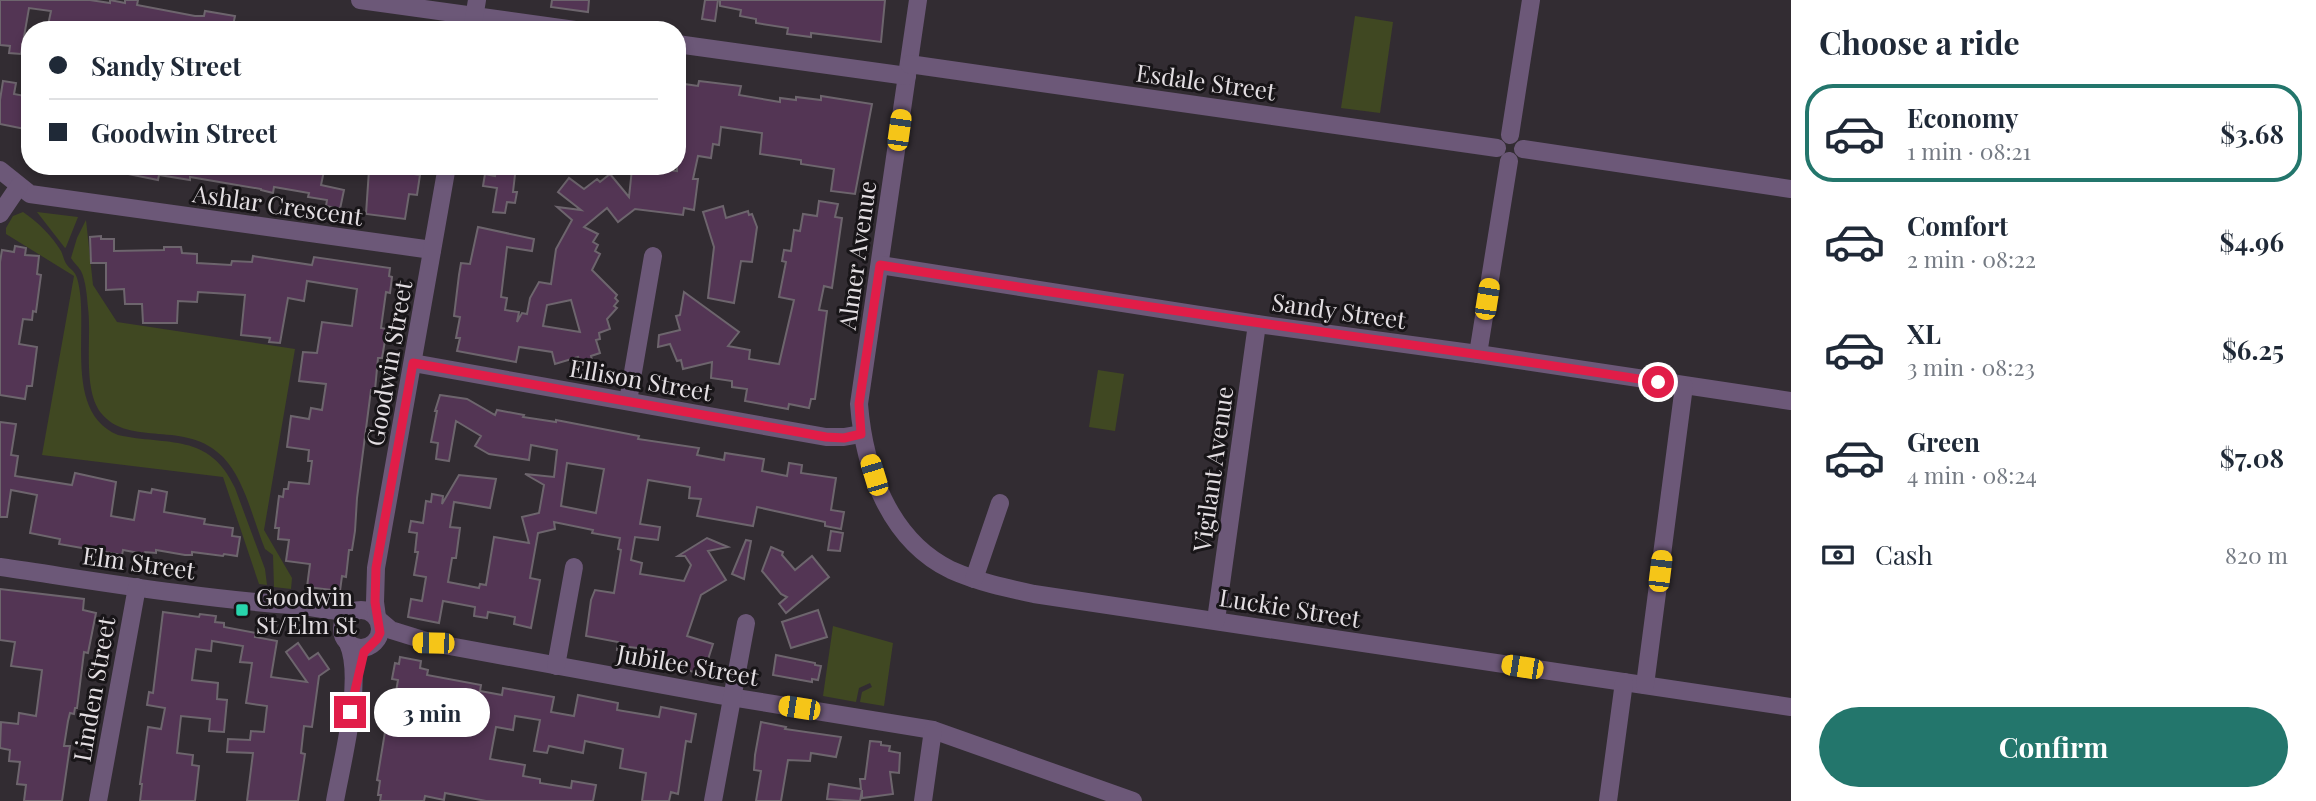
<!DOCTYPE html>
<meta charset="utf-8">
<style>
:root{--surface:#fff;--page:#f2f2f3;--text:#1f2937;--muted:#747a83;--line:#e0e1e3;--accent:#23766c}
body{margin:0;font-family:"Playfair Display",serif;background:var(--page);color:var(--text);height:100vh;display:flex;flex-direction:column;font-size:26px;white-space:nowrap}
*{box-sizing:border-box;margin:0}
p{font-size:23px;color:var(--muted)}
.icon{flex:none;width:38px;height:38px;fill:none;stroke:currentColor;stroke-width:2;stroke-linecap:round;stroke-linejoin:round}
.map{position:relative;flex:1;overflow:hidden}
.panel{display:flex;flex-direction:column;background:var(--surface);width:525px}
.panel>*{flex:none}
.hud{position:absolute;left:21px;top:21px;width:665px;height:154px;border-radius:28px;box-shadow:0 4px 10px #0003;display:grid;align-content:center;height:154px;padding:0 28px;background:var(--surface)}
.end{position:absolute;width:32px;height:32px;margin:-16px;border:9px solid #e11d48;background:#fff;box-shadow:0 0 0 4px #fff}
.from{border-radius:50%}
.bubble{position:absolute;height:49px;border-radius:24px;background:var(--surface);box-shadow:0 4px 10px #0003;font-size:23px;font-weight:700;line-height:49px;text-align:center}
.car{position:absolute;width:21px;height:42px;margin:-21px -10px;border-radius:9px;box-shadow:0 0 5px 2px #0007;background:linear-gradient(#f5c518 24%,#345 0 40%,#f5c518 0 76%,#345 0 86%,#f5c518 0)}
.hud b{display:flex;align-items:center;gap:24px;height:66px;font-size:26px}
.hud b+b{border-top:2px solid var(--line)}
.hud i{width:18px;height:18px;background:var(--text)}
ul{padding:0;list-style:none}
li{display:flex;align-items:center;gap:21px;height:98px;margin:0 14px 10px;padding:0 14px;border:4px solid transparent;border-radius:28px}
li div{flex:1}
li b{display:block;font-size:26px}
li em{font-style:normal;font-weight:700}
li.current{border-color:var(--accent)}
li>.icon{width:63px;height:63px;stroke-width:1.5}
h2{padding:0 28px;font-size:32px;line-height:84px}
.pay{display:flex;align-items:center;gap:18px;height:77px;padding:0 28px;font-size:26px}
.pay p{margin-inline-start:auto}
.action{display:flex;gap:14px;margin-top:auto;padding:14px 28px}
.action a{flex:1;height:80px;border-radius:42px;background:var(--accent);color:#fff;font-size:28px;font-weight:700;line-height:80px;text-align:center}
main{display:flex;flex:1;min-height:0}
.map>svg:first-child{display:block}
.green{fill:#404822}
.building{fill:#533554;stroke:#6d656d;stroke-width:2;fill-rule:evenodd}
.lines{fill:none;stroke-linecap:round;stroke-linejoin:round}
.street{stroke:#6c5878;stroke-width:18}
.route{stroke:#e11d48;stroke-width:9}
.poi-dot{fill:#28d5ad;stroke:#181518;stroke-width:2.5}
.labels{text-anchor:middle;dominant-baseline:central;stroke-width:6;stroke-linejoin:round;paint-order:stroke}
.street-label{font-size:24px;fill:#e3dee2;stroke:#181518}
.poi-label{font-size:24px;fill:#e3dee2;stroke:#181518;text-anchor:start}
</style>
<main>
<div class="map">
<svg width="1791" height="801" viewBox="0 0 1791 801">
<rect width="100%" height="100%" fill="#322c32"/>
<g class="green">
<polygon points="1355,16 1393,22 1380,113 1341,108"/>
<path d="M23,212C38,222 52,236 61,251C63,255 64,261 67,265C71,270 75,271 77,278C91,324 61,411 118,435C168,446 209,432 235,488L265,569L267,585L259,584L223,477L42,455L74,276L6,234V228L13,216Z"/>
<polygon points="37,212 78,217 66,247 65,248"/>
<path d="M86,220L93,285L117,322L295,349L264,530L292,578L291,589L274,587L273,555L265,549C253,520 245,480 223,457C186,419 129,448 101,413C82,389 92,337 88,308C87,297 86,281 81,271C78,266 74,263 71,258L77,238Z"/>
<polygon points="1098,370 1124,374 1115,431 1089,427"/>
<polygon points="833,626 893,643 884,706 860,702 862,692 872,687 870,683 859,688 856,702 823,696"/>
</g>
<g class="building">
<polygon points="0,0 90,0 110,3 110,0 125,3 125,0 138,0 137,5 195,16 204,16 205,11 235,16 232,30 47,30 51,11 29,8 21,54 9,53 10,46 0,45"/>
<polygon points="552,0 589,0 588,12 551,7"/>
<polygon points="705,0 718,0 715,21 702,19"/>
<polygon points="720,0 885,0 881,42 811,33 811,37 787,34 788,28 756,23 756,19 740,16 741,10 720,6"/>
<polygon points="3,81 16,83 14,94 30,97 30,130 0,124 0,100"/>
<path d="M699,81L741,86L739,95L780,102V98L796,100V97L821,100V96L872,104L855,194L831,191L834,169L801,164V160L760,154L762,133L721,127L719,145L713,144L711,158L698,156L693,179H698L694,210L684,208L683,215L635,209L618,222L607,208L584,227L598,234L593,242L598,245L595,251L600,254L592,270L617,295L615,298L618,301L614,306L617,308L607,319L610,329L599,333L600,339L596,340L600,353L591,356L593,364L581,368L578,357L555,364L552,352L519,347L516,362L457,351L460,338H456L460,317L454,316L459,275L461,263L470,264L478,227L534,239L532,251L507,247L501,297L507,298L505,310L519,312L517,322L522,313L527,314L530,298L539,282L551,284L556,249L572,220L557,207L581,210L558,192L569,178L584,189L597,179L600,182L610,174L629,197L632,169H637L638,166L677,171V132L684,84L698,86ZM571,300L580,332L543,326L547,305Z"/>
<polygon points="118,166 282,166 298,169 299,166 325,166 321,185 344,190 340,209 326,206 327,200 308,197 309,193 274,187 273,193 261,190 261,189 190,177 190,180 159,175 158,180 118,172"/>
<polygon points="385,166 403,166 402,172 420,175 417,195 409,194 405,219 366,214 369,170 384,173"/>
<polygon points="497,166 516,166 513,192 517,192 515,203 507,202 505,213 493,212 497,188 483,186 485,174 495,176"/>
<polygon points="819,201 838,204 835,217 842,218 832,288 824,286 819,310 827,311 815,399 811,399 809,408 789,404 788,409 745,401 747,389 732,387 732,381 711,378 712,362 683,369 681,360 677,361 670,344 658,347 659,335 680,330 676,316 680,315 684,292 739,332 728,346 750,350 749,359 779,364 794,300 779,297 786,262 782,261 784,250 791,251 794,230 800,231 803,214 817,216"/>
<polygon points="723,206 726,218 748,211 749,215 752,214 757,227 752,262 741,261 734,303 708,298 714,247 703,212"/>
<polygon points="101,236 101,239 114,239 114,251 164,250 164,247 181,247 182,253 197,254 197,263 231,265 232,261 252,262 253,256 312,265 314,257 390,268 389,276 392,277 390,293 386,292 381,328 387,329 382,358 378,358 375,390 371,390 357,498 355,531 352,550 349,550 346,577 342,576 340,591 307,587 310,564 286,561 289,540 278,539 279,528 275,528 279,496 283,497 284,489 288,489 289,482 309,484 312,461 308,461 309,450 287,447 291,416 309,419 311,408 322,410 326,384 299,381 303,352 317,353 322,322 352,326 357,289 307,281 304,301 288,298 280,343 269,342 270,338 241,335 245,295 198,292 197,302 178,301 177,323 143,323 142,304 125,304 124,289 106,290 106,263 91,263 90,237"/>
<polygon points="15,246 26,248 25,255 39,256 37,274 41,275 36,312 33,311 32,320 23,319 19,344 37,347 32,386 27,386 25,399 0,395 0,262 2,250 14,252"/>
<path d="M440,395L467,399L495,415L497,410L524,415L523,417L556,422V420L639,436L638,439L699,448L697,455L724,460L725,453L764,459L762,471L787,476L789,463L802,465L801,473L836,478L831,510L844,512L841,529L825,526V522L757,507L753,526L697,516L701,499L689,498L690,487L648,480L640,524L660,527L658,540L635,537L631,560L642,563L640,574L684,581L691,565L685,556H678L707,538L728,547L708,551L726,580L701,595L687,636L713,644L703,675L678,667L679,664L657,661L658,655H653V650L630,647L629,652L617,650L618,642L586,636L591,600L595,590L614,593L621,550L618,549L620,538L592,533L593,530L554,522L555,529L538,533L530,578L540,580L531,628L514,624L515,617L488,612L487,618L474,616L475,607L443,601L439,623L408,617L411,599L422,601L426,577L414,575L418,552H415L417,533L409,532L411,521L423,523L426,501L431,502L432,494L443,496L442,504L459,475L496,479L490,508L454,502L450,527L460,528L456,558H452L448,582L479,588L480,584L486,585L494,537L529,543L522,517L539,513L544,485L525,474L554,477L557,450L531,445L529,460L489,454L475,446L481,436L456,421L449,461L436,459L438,443L431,442L437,411H435ZM567,463L604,469L596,513L561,506Z"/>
<polygon points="0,422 16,424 11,455 18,456 15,476 72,485 75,473 116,482 111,516 134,520 139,491 151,493 152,489 167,492 164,512 205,519 204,524 233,528 232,536 240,537 237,556 224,554 223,556 192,552 192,555 185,555 156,550 156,553 145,552 144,554 123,550 122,555 59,544 60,539 30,533 37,495 11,490 7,517 0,517"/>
<polygon points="831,531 843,533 840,551 828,550"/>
<polygon points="746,540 751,541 744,579 732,574"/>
<polygon points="771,547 783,552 782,555 795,570 812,556 829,577 786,613 779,604 787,597 781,594 762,571"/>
<polygon points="0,589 84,599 83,610 96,613 88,653 84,652 77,708 75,708 74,714 70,713 68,721 64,746 70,746 62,801 24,801 26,785 17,784 20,762 9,761 10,750 0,748 1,722 18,724 19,713 36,716 42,670 11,666 15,642 0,640"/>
<polygon points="818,610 827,637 791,648 782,622"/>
<polygon points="163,612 199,617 200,614 216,616 215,622 224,623 224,627 256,633 255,637 277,641 271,677 307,682 286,652 298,643 309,659 318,653 329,669 319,676 312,727 304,726 301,753 305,754 298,801 247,801 253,753 227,752 228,739 250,740 251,731 264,732 267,706 246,703 252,663 240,662 243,646 212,641 211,651 196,649 192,680 218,683 217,699 227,700 224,732 209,731 210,719 181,716 177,753 193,755 192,765 199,766 195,801 140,801 142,784 140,784 148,727 161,729 165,708 147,705 149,692 153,693"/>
<polygon points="776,655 815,663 815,665 821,666 818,680 812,679 812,682 773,675"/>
<path d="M400,657L421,661L420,668L428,670L427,675L481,685L480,691L502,695L503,688L554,697L551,712L574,716L578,695L618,703L617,710L659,717L661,707L696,714L691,742L686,741L678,794L671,792L669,801H642L646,773L620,768L623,749L585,741L583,753L549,746L547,753L534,751L540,720L515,716L513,730L496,727L490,759L525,765L523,776L540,779V783L571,788L572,781L596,785L593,801H486L445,793L444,800L425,796L424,801H380L381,795H378L380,781L377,780L385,732L389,733L398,680L392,679L395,663L399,664ZM423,695L451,698L445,731L417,726Z"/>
<polygon points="761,722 786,727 785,729 841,737 836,757 811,753 810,761 788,760 781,801 756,801 761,771 754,770 755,755"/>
<polygon points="870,741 881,742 881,745 890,746 889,751 900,753 899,773 890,772 893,794 862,798 862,790 860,801 827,799 829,784 861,789 860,779 865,779"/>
</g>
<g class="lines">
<g class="street">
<polyline points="360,0 575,30"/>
<path d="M918,0L859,404C864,468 889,540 951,570C978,582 1006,588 1034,594L1791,707"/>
<polyline points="472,30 477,0"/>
<polyline points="677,44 907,76"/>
<polyline points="909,64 1497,148"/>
<polyline points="1510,135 1531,0"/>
<polyline points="1523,149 1791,189"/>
<polyline points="0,170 30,194 432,250"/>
<polyline points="0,214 19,186"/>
<polyline points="880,265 1257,324 1478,354 1791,401"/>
<polyline points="1478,354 1509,161"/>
<polyline points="413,363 826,437 844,437 861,434"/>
<polyline points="628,401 653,256"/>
<path d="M0,567C96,581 194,598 291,605C312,606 333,613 354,611"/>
<polyline points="974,579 1000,503"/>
<circle cx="361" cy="629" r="19"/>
<polyline points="377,617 375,602 376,568 447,166"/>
<polyline points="378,619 391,630 433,643 718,695 933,730 1133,801"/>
<polyline points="1216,620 1257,324"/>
<polyline points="556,666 574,567"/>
<polyline points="1645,685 1684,386"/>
<polyline points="98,801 137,587"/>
<path d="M335,801C342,761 364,679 348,643"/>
<polyline points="713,801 746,623"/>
<polyline points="923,801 933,730"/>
<polyline points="1608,801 1624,682"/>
</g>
</g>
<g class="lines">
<path class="route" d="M350,712L364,652L377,639L380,633L375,602L376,568L413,363L826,437L844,438L861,434L859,404L880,265C1139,308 1399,341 1658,382"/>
</g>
<rect class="poi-dot" x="235" y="603" width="14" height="14" rx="3.5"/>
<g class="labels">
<g class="street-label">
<text transform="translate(1206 81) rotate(8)">Esdale Street</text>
<text transform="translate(278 204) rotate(8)">Ashlar Crescent</text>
<text transform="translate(856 255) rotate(-82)">Almer Avenue</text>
<text transform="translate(1339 310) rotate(8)">Sandy Street</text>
<text transform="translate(388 363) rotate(-80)">Goodwin Street</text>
<text transform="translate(641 379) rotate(10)">Ellison Street</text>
<text transform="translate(1212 469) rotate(-82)">Vigilant Avenue</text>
<text transform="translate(139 562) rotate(8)">Elm Street</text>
<text transform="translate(1290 607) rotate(9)">Luckie Street</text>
<text transform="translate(688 664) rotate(10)">Jubilee Street</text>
<text transform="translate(93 689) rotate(-80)">Linden Street</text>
</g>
<g class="poi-label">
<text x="256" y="596">Goodwin<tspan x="256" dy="28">St/Elm St</tspan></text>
</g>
</g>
</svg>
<i class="end from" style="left:1658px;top:382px"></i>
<i class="end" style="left:350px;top:712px"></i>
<div class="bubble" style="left:374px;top:688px;width:116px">3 min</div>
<i class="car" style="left:899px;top:130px;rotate:8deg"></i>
<i class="car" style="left:1487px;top:299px;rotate:9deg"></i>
<i class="car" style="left:874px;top:475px;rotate:343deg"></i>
<i class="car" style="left:1660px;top:571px;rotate:7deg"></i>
<i class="car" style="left:433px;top:643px;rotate:271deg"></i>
<i class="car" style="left:1522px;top:667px;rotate:279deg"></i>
<i class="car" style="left:799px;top:708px;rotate:279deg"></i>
<div class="hud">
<b><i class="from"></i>Sandy Street</b>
<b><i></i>Goodwin Street</b>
</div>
</div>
<section class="panel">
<h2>Choose a ride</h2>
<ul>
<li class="current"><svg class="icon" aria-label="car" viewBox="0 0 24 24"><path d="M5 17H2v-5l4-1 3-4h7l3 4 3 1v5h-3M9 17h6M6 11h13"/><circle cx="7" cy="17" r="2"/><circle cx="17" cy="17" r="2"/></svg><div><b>Economy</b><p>1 min · 08:21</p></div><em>$3.68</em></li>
<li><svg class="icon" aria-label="car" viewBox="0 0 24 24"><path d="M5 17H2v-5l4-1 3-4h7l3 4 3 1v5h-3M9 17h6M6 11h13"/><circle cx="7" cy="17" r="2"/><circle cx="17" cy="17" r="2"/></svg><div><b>Comfort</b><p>2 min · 08:22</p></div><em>$4.96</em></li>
<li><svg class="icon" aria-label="car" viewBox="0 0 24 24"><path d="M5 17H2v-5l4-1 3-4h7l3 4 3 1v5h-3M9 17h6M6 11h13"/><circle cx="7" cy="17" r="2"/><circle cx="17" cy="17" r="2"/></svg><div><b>XL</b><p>3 min · 08:23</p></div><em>$6.25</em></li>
<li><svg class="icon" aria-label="car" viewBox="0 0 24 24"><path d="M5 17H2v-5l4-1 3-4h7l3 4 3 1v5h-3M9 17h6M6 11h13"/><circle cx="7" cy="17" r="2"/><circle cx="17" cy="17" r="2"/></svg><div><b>Green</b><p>4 min · 08:24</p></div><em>$7.08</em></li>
</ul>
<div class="pay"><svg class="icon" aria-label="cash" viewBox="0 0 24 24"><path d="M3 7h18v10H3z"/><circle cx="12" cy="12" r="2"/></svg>Cash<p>820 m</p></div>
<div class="action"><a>Confirm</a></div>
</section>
</main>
